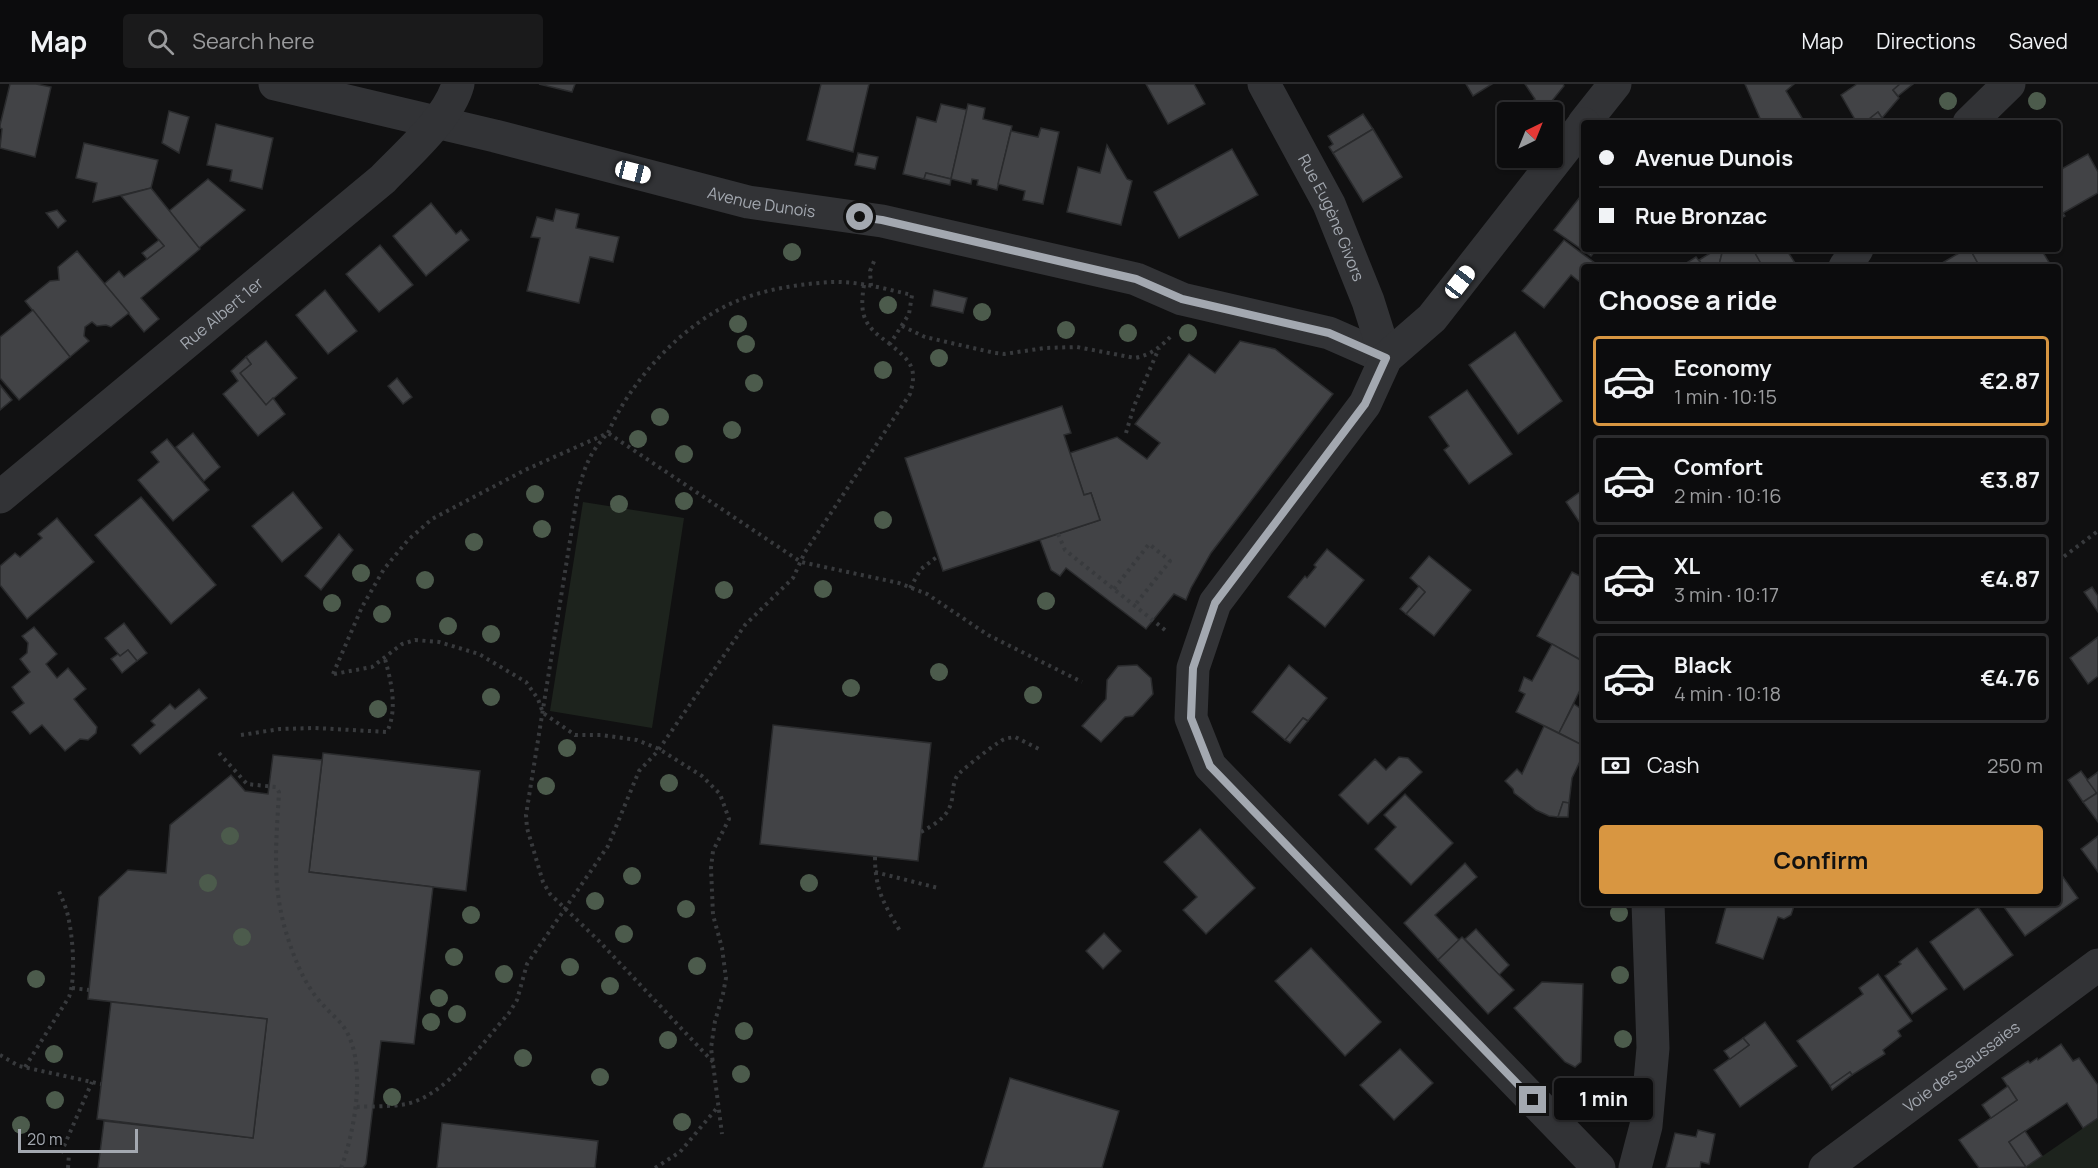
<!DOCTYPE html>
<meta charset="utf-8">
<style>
:root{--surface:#0c0c0d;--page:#1a1a1b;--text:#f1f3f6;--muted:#9a9b9d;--line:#2c2c2e;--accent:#d89641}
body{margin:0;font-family:Manrope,sans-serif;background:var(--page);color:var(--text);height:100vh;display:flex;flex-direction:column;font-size:22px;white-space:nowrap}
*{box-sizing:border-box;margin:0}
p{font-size:20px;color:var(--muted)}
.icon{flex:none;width:33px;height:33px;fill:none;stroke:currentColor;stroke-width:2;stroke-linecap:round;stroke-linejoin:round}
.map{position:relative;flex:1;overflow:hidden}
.sheet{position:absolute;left:1581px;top:180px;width:480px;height:642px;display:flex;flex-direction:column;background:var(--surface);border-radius:6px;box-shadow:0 2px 4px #0004,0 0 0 2px var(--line)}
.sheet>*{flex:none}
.guide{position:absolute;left:1581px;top:36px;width:480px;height:132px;border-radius:6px;box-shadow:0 2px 4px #0004,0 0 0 2px var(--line);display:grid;align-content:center;height:132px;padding:0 18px;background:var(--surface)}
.needle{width:39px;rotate:43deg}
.controls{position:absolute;left:1497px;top:18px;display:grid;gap:12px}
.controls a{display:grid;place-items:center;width:66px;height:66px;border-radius:6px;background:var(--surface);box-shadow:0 2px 4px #0004,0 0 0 2px var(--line);font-size:30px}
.scale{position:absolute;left:18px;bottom:15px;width:120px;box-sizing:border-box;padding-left:6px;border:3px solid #a3a8b0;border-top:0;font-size:16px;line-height:21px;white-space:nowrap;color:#a3a8b0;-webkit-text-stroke:4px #0b0b0c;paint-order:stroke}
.end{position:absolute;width:27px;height:27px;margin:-14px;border:8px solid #a3a8b0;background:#111;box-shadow:0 0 0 3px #111}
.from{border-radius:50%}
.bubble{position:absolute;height:42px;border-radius:6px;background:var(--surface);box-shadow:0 2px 4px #0004,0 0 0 2px var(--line);font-size:20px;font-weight:700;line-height:42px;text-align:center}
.car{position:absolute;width:18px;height:36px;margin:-18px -9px;border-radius:8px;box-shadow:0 0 4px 2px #0007;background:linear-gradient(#fff 24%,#345 0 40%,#fff 0 76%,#345 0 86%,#fff 0)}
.guide b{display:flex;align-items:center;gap:21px;height:57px;font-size:22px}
.guide b+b{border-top:2px solid var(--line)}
.guide i{width:15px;height:15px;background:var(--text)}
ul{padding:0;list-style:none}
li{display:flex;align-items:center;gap:18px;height:90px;margin:0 12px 9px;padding:0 6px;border:3px solid var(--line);border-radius:6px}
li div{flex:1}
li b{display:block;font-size:22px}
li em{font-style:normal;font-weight:700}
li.current{border-color:var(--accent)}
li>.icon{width:54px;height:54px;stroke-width:1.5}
h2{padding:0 18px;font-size:27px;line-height:72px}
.pay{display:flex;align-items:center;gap:15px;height:66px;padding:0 18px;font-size:22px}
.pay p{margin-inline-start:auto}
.button{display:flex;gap:12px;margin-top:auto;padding:12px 18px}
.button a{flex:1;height:69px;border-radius:6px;background:var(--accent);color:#111;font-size:24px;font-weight:700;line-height:69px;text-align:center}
header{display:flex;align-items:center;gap:36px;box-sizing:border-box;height:84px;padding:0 30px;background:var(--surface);border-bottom:2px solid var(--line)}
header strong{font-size:28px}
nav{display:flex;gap:33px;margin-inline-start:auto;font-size:21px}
.search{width:420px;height:54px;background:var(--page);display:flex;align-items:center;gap:15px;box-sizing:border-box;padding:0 21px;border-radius:6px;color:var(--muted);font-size:22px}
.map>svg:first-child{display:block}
.green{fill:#1d231d}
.building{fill:#424346;stroke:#2a2b2d;stroke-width:1.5}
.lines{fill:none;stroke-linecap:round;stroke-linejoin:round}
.path{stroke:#383a3d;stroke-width:4;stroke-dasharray:3 4.5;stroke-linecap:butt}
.minor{stroke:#323336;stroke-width:33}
.tertiary{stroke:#323336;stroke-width:33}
.tree{fill:#4c5b4c}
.route{stroke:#a3a8b0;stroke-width:8}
.labels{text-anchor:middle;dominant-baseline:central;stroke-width:6;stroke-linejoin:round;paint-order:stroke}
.street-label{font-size:16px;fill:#a3a8b0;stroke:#0b0b0c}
</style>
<header>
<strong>Map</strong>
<div class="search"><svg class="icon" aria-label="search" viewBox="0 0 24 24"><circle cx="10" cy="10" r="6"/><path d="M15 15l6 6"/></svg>Search here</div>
<nav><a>Map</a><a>Directions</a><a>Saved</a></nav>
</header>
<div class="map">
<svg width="2098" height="1084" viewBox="0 0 2098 1084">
<rect width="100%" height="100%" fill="#101011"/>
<g class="green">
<polygon points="583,418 684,434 652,644 550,627"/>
<polygon points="2098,1034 2098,1084 2025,1084"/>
</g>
<g class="building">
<polygon points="10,0 36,0 51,3 35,73 0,64 2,45 0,44 0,41"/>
<polygon points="539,0 575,0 572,8"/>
<polygon points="821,0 869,0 853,68 807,56"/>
<polygon points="1146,0 1194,0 1205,20 1168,40"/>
<polygon points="1466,0 1492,0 1473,12"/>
<polygon points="1525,0 1563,0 1564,2 1543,28 1540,24 1537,28 1525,28 1521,26 1535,15"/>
<polygon points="1745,0 1794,0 1786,7 1805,39 1762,39"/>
<polygon points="1857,0 1900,0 1893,6 1899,14 1882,34 1878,28 1864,39 1857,39 1841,11"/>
<polygon points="1900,0 1913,0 1898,12 1893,6"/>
<polygon points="941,20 967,26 951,95 926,89 924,95 903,90 917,33 936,38"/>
<polygon points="968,20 985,24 983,35 1012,42 997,106 977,101 978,96 972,95 971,100 951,95"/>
<polygon points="169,27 189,33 179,69 162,59"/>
<polygon points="1878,28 1882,34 1878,39 1864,39"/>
<polygon points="1363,30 1373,45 1333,69 1329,63 1333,60 1328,52"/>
<polygon points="216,40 273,54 262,105 230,97 232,86 207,81"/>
<polygon points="1041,44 1059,48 1043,120 1023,116 1025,107 998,100 1011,47 1038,53"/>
<polygon points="1373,45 1402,93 1363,118 1333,69"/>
<polygon points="84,59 158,76 151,104 93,118 97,99 76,94"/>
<polygon points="1107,61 1127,95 1132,97 1121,141 1067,128 1078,83 1100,89"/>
<polygon points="1232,65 1258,111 1179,154 1154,108"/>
<polygon points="858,69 878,73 875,85 855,81"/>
<polygon points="2088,70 2098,88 2098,109 2063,129 2065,132 2058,136 2058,87"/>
<polygon points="926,89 951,95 950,101 924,95"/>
<polygon points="208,95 245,126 199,164 169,127"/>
<polygon points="151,104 200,165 141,214 159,235 144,248 104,200 119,187 124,193 164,162 121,112"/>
<polygon points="1580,113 1584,115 1584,165 1597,165 1591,172 1554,146"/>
<polygon points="431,119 456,150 461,146 469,156 426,192 393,152"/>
<polygon points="556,125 579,130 576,144 619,153 613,178 590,173 579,219 527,207 540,154 531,153 537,133 553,137"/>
<polygon points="57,126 66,137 58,144 46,129"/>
<polygon points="159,156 164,162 147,175 142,169"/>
<polygon points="1564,156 1599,182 1584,183 1584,196 1581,199 1571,191 1544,224 1522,207"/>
<polygon points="380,161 413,201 379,228 346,190"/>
<polygon points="1717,165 1723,165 1719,181 1717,183 1704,183 1699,176"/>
<polygon points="1723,165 1753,165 1763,183 1717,183 1719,181"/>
<polygon points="1762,165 1786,165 1797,182 1763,183 1755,169"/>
<polygon points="1966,165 1970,165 1980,183 1944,183 1942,179"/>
<polygon points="1970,165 2041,165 2050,180 2045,183 1980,183"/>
<polygon points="77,167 129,229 111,243 106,241 97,242 92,238 85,243 84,252 89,257 70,273 25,217 50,197 59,196 58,183"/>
<polygon points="1696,173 1704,183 1680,183"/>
<polygon points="325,206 357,247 328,270 296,231"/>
<polygon points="934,206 967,214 963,229 931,222"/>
<polygon points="33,226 70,273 19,316 0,294 0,253"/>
<polygon points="1515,248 1562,317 1518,350 1469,281"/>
<polygon points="266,257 297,294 266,321 240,289 251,280 246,273"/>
<polygon points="1240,257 1275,265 1333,310 1211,469 1191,504 1186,516 1174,510 1146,545 1066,484 1060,492 1051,486 1040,456 1100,436 1091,409 1084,411 1070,369 1117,353 1147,375 1160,359 1135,340 1189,270 1215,289"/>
<polygon points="246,273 251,280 240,289 266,321 273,314 285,330 258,352 223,310 238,297 231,287"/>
<polygon points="397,294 412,313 403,320 388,302"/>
<polygon points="0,301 12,316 0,326"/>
<polygon points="1467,306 1512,370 1469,400 1444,366 1449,362 1429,333"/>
<polygon points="1062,322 1071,349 1064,351 1084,411 1091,409 1100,436 943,487 905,374"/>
<polygon points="193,349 220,383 204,397 176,363"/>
<polygon points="167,355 209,406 173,437 138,396 159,378 151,368"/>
<polygon points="1584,405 1584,445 1566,418"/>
<polygon points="293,408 322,444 282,478 252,442"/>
<polygon points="141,413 216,501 171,540 95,451"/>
<polygon points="57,434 94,478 27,535 0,501 0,482 15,469 20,473 42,454 38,450"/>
<polygon points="339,450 353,466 321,506 305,492"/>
<polygon points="1327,465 1364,496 1325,543 1288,513 1305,492 1307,494 1316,483 1314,481"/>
<polygon points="1429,472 1471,506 1434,552 1406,530 1425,508 1410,494"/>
<polygon points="1572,488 1584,494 1584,570 1581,576 1537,552"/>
<polygon points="1419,502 1425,508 1406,530 1400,525"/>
<polygon points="2092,503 2098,512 2098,528 2084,508"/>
<polygon points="124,539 147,569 137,577 128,566 120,572 105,554"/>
<polygon points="34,543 57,570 46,580 57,594 68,584 86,605 74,615 97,643 96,649 88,656 80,655 65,667 42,641 30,650 12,628 24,619 12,603 30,588 20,575 27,569 28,559 22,552"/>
<polygon points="2098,553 2098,592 2088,600 2070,574"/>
<polygon points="1552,560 1584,578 1584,603 1582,602 1559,649 1516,628 1525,610 1519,607 1524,593 1532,597"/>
<polygon points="128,566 137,577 122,589 111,575 118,570 120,572"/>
<polygon points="1137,581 1151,594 1153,610 1133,632 1125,633 1101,658 1082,642 1106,615 1107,596 1118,582"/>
<polygon points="1289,581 1327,614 1308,637 1303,634 1285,656 1252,628"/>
<polygon points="199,605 207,614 140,670 132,661 155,641 151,637 170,620 175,625"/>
<polygon points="1574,620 1584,627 1584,662 1559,649"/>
<polygon points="1303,634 1308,637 1290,659 1285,656"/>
<polygon points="773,641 931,659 918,777 760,760"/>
<polygon points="1544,642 1584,662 1584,669 1572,694 1569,719 1563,718 1558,733 1549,732 1536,726 1514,709 1513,705 1505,697 1517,685 1522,690"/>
<polygon points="323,669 480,687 466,807 309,788"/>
<polygon points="273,671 322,676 309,788 433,803 414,960 381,957 366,1080 363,1084 98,1084 104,1037 253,1054 267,935 88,915 99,813 128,786 166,789 170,741 231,691 245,707 268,710"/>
<polygon points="1399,673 1408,674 1422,688 1368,740 1339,711 1375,675 1386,686"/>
<polygon points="2081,687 2097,709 2083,718 2068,696"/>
<polygon points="2098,688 2098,711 2087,696"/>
<polygon points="2097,709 2098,711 2098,738 2083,718"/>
<polygon points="1405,710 1453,759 1411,801 1375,765 1396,743 1384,731"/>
<polygon points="1563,718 1569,719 1568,733 1558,733"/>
<polygon points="1200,745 1255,804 1206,850 1183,826 1197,813 1164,778"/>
<polygon points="2098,752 2098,788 2081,765"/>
<polygon points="1465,779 1477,793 1435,831 1459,856 1438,876 1404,839"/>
<polygon points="2058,786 2078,814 2025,852 2001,819 2058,819"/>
<polygon points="1727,819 1795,819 1791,831 1784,835 1778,833 1763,875 1716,859"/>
<polygon points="1978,823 2013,871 1964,906 1930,858"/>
<polygon points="1476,845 1509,881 1499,891 1465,855"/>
<polygon points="1104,849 1121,867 1103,885 1086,867"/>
<polygon points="1462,853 1514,906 1488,930 1438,876"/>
<polygon points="1311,864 1381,938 1345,972 1275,897"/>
<polygon points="1917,864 1947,905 1912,930 1885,892 1901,880 1899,878"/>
<polygon points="1878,890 1912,937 1898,947 1901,952 1883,966 1885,970 1852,991 1850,988 1830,1002 1797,957 1863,910 1859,904"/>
<polygon points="1542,898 1583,900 1581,978 1575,983 1565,978 1514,924"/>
<polygon points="111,918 267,935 253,1054 97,1035"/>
<polygon points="1765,938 1797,982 1740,1023 1714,986 1749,961 1743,954"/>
<polygon points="1743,954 1749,961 1730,975 1724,967"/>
<polygon points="2061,960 2073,977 2079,974 2098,1001 2098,1034 2083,1044 2067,1019 2009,1058 2026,1083 1979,1084 1959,1056 2017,1016 2002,994 2028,977 2030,979 2037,974 2038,976"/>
<polygon points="1400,965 1433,999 1394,1036 1360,1001"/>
<polygon points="1850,988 1852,991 1832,1006 1830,1002"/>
<polygon points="1010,994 1119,1027 1102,1084 983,1084"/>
<polygon points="2008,1002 2017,1016 1991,1034 1982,1021"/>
<polygon points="442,1039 598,1057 595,1084 437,1084"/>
<polygon points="1698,1046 1715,1050 1709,1080 1701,1078 1700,1084 1666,1084 1675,1049 1696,1053"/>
<polygon points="2025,1047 2042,1072 2026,1083 2009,1058"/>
</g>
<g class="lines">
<g class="path">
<path d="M864,201C859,232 864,242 890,260"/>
<polyline points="871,202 870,187 875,175"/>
<path d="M902,242L925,253L995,269L1004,270L1045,264L1077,263L1135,274C1151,271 1162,262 1173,250"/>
<polyline points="1126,349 1134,322 1159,264"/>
<polyline points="1058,450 1065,466 1165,546"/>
<polyline points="2058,477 2098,447"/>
<polyline points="910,504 921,485 938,472"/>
<polyline points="1114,505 1149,460 1170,477 1135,521"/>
<path d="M333,590L362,523L384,485L408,456L432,435L525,386L608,349C630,297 684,238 737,217C765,205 800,200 831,198C858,197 886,205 912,211L909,230L890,260C910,277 918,283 910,310L805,468L793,494L745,541L657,668L639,687L608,762L527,880L517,916L509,929C483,958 446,1012 406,1020C390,1023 371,1022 355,1023"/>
<polyline points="334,590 372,583 402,560 415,556 439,558 479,570 526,598 538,615 543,629 575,651 601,651 637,656 659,665 702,692 720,710 729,735 713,767 711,784 713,831 722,864 726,894 723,910 715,937 711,964 722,1050"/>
<path d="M241,651L280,645L315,644L387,648C398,625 391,597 385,575"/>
<path d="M219,669L247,700L276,703L279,708C277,746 273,785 280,823C283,841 290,862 297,879C303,894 313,911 324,922C330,929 337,934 343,942C368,976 355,1047 341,1084"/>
<path d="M921,748C935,740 949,733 952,715C953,707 953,699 957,692C960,687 995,660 1001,657C1005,654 1010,654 1015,653L1041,666"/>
<path d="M875,773C875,806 884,820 900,847"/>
<polyline points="875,788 938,804"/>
<polyline points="72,904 89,906"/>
<polyline points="0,971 19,982 101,1000"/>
<path d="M713,978L598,856L550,810L543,798L527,744L526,731L578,407C585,382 590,368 608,349L801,478L899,499L927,510L988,551L1082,598"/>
<path d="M25,983L69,913C76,893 73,854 68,832C66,823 62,814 58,805"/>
<polyline points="61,1069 92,998"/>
<polyline points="68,1084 69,1070"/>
<polyline points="655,1084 680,1068 717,1024"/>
</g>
<g class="minor">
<path id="s1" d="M275,0L495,52L748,118L882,137L1136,195L1182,215L1329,249L1386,274"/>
<path id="s2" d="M1264,0L1329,120L1368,217L1386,274"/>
<polyline points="1584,39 1615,0"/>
<polyline points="1584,40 1432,234 1386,274 1365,320 1215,519 1193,584 1191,634 1210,682 1599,1084"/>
<path id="s3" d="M0,413L383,95C407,70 449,34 458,0"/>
<path id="s4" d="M1825,1084L2098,881"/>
</g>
<g class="tertiary">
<polyline points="1969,39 2009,0"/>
<polyline points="1845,183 1857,165"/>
<polyline points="1635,1084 1646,1042 1653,964 1648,819"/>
</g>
</g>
<g class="tree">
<circle cx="1948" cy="17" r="9"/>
<circle cx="2037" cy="17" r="9"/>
<circle cx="792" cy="168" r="9"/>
<circle cx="888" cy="221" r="9"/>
<circle cx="982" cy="228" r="9"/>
<circle cx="738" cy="240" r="9"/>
<circle cx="1066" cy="246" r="9"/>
<circle cx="1128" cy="249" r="9"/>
<circle cx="1188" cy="249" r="9"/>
<circle cx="746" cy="260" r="9"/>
<circle cx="939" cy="274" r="9"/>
<circle cx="883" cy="286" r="9"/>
<circle cx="754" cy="299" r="9"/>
<circle cx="660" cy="333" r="9"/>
<circle cx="732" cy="346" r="9"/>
<circle cx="638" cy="355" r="9"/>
<circle cx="684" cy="370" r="9"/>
<circle cx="535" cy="410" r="9"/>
<circle cx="684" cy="417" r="9"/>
<circle cx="619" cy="420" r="9"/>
<circle cx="883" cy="436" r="9"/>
<circle cx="542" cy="445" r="9"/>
<circle cx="474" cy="458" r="9"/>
<circle cx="361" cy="489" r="9"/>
<circle cx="425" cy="496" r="9"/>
<circle cx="823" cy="505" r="9"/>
<circle cx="724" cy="506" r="9"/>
<circle cx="1046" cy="517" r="9"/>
<circle cx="332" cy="519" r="9"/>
<circle cx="382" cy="530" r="9"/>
<circle cx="448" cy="542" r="9"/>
<circle cx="491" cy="550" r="9"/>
<circle cx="939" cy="588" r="9"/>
<circle cx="851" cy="604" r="9"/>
<circle cx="1033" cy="611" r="9"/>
<circle cx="491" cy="613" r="9"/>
<circle cx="378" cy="625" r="9"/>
<circle cx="567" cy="664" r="9"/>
<circle cx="669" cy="699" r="9"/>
<circle cx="546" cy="702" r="9"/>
<circle cx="230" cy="752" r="9"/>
<circle cx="632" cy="792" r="9"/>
<circle cx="208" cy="799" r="9"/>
<circle cx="809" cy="799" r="9"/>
<circle cx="595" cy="817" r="9"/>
<circle cx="686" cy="825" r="9"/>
<circle cx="1619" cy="829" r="9"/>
<circle cx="471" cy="831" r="9"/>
<circle cx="624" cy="850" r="9"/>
<circle cx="242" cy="853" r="9"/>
<circle cx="454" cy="873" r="9"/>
<circle cx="697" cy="882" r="9"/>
<circle cx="570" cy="883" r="9"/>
<circle cx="504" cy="890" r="9"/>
<circle cx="1620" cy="891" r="9"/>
<circle cx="36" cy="895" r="9"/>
<circle cx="610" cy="902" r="9"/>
<circle cx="439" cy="914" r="9"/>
<circle cx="457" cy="930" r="9"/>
<circle cx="431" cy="938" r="9"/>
<circle cx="744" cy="947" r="9"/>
<circle cx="1623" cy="955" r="9"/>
<circle cx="668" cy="956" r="9"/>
<circle cx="54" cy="970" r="9"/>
<circle cx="523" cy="974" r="9"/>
<circle cx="741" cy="990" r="9"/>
<circle cx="600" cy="993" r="9"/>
<circle cx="392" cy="1013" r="9"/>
<circle cx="55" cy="1016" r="9"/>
<circle cx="682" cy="1038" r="9"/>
<circle cx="21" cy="1041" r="9"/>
</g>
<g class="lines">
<polyline class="route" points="860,133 882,136 1136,195 1182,215 1329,249 1386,274 1365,320 1215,519 1193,584 1191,634 1210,682 1533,1016"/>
</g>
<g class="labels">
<g class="street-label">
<text stroke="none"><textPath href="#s1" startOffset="501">Avenue Dunois</textPath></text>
<text stroke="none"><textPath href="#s2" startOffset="150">Rue Eugène Givors</textPath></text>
<text stroke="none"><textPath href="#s3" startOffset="288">Rue Albert 1er</textPath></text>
<text stroke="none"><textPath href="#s4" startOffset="170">Voie des Saussaies</textPath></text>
</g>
</g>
</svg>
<div class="controls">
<a><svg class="needle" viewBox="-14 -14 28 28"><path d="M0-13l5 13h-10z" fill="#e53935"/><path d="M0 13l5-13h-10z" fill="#9a9b9d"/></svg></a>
</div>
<div class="scale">20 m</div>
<i class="end from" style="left:860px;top:133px"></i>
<i class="end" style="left:1533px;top:1016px"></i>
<div class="bubble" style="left:1554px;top:994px;width:99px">1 min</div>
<i class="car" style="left:633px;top:88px;rotate:104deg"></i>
<i class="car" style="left:1460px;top:198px;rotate:38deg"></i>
<div class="guide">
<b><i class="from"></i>Avenue Dunois</b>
<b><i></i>Rue Bronzac</b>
</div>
<section class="sheet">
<h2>Choose a ride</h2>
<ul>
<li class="current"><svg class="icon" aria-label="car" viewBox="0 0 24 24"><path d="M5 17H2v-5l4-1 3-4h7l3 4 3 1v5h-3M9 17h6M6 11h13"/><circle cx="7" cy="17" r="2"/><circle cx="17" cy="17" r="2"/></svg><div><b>Economy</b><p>1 min · 10:15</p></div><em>€2.87</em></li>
<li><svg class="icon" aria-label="car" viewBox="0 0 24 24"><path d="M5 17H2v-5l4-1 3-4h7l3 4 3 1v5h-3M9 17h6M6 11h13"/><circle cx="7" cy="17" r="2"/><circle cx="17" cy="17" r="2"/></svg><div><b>Comfort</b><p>2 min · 10:16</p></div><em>€3.87</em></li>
<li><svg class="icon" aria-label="car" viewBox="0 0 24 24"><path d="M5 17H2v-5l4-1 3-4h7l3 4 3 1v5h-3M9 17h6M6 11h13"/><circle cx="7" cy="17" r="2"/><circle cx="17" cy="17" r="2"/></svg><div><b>XL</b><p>3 min · 10:17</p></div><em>€4.87</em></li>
<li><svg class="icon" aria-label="car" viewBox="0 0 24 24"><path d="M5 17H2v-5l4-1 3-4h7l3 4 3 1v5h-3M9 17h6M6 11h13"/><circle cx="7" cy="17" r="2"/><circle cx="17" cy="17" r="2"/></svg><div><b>Black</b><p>4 min · 10:18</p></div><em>€4.76</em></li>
</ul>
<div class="pay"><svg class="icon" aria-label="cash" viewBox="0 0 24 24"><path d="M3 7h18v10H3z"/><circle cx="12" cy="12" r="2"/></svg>Cash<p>250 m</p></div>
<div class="button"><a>Confirm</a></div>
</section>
</div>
